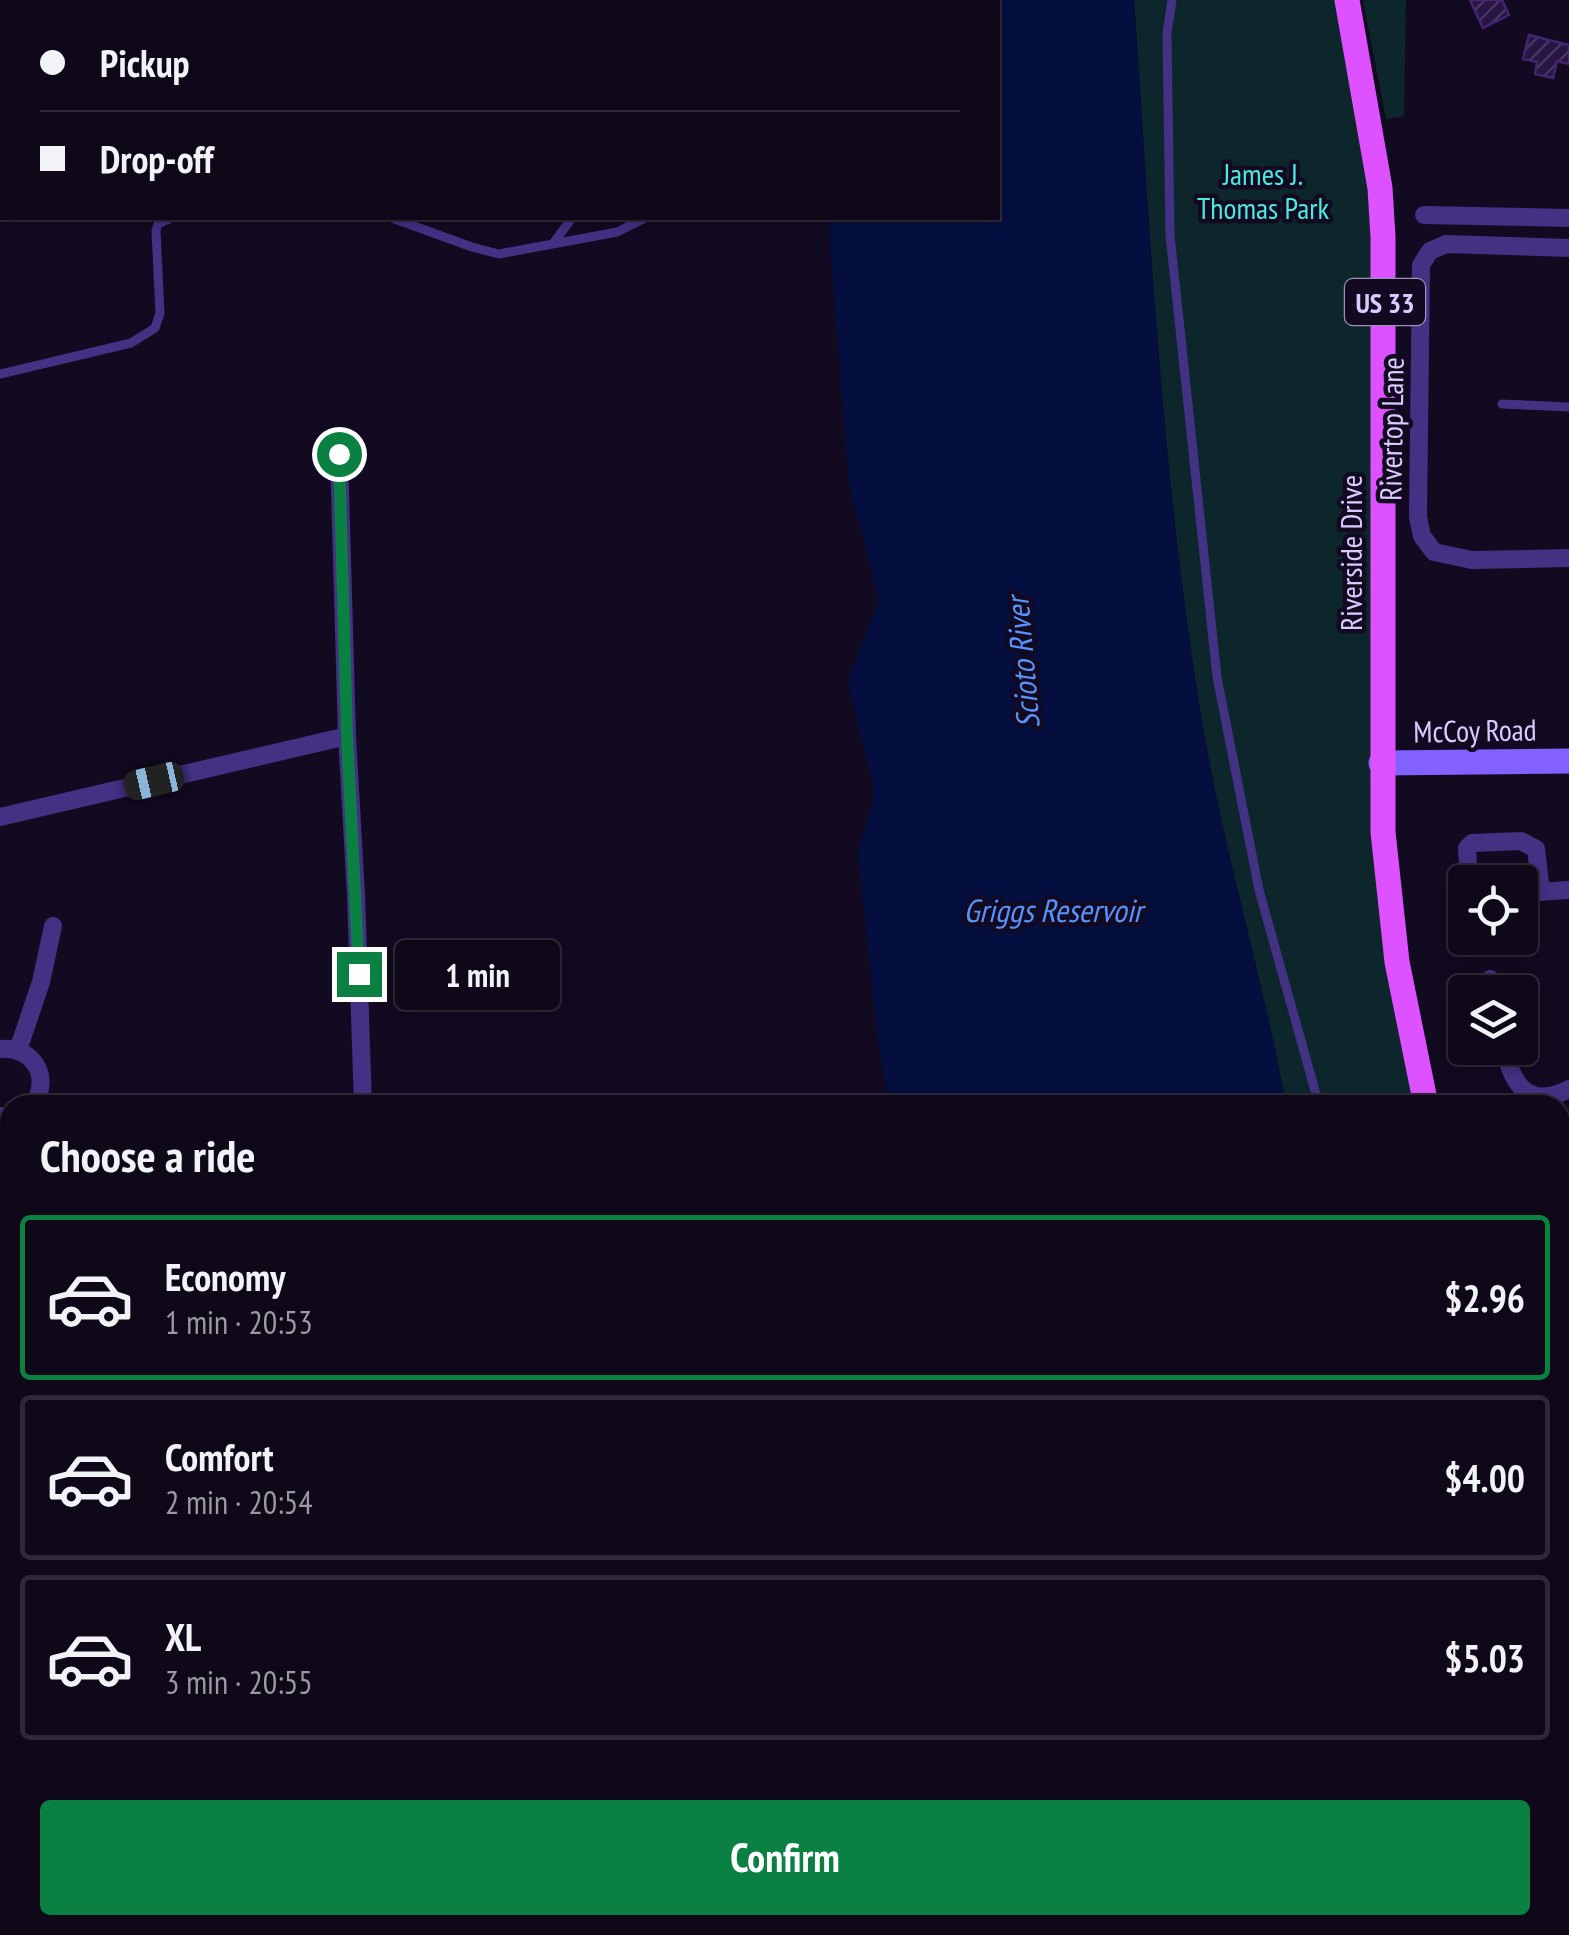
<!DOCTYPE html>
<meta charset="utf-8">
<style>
:root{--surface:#0e0818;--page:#171121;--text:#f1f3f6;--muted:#9b9aa2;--line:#2e2937;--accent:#0b8043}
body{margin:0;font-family:"PT Sans Narrow",sans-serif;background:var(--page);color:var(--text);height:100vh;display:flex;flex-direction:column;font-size:38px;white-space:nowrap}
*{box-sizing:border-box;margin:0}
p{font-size:32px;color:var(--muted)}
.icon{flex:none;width:55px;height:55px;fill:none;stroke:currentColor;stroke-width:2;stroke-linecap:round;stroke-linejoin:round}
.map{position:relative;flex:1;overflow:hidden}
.side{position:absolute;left:0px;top:1095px;width:1570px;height:840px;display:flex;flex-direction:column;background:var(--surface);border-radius:30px 30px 0 0;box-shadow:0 5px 15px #0003,0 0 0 2px var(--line)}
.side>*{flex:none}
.guide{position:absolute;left:0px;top:0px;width:1000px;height:220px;box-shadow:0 5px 15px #0003,0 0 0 2px var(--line);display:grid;align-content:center;height:220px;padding:0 40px;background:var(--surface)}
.buttons{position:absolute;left:1448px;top:865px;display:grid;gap:20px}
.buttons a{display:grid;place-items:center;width:90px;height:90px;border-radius:10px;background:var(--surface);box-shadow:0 5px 15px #0003,0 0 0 2px var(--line);font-size:50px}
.end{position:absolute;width:45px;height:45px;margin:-22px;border:12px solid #0b8043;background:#fff;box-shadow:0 0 0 5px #fff}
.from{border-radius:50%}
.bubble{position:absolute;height:70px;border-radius:10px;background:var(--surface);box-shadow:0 5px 15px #0003,0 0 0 2px var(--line);font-size:32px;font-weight:700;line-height:70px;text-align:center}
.car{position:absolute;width:30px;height:60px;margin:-30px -15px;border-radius:12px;box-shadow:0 0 8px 2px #0007;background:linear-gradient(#222 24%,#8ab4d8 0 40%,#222 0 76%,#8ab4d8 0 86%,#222 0)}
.guide b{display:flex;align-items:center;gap:35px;height:95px;font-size:38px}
.guide b+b{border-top:2px solid var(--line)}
.guide i{width:25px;height:25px;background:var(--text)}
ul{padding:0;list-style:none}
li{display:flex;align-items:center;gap:30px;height:165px;margin:0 20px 15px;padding:0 20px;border:5px solid var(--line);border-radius:10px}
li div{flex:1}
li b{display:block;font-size:38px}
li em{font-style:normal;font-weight:700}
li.selected{border-color:var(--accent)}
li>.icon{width:90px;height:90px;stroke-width:1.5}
h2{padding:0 40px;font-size:45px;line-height:120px}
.cta{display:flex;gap:20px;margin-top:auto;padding:20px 40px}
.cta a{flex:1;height:115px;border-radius:10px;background:var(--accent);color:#fff;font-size:40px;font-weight:700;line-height:115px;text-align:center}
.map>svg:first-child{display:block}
.park{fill:#0d262b}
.water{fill:#040f3f}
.building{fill:url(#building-hatch);stroke:#422471;stroke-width:2.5}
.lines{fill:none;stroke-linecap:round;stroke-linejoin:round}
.lane{stroke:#433184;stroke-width:9}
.street{stroke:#433184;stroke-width:18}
.secondary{stroke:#8261ff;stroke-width:25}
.primary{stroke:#de51ff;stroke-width:25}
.route{stroke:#0b8043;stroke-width:12}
.labels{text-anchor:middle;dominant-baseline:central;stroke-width:9;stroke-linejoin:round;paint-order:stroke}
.shield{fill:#120a20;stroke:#9e90bc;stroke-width:2.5}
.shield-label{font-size:28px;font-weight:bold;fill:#dacaff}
.park-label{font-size:30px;fill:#4aeae0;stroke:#120a20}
.street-label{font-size:30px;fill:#dacaff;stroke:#120a20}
.water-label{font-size:32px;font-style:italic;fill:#5892ff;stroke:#120a20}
</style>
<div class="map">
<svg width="1569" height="1935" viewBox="0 0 1569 1935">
<defs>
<pattern id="building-hatch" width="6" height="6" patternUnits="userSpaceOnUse" patternTransform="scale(2.5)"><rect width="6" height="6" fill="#271543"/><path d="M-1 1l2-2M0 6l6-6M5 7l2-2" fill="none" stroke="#46365f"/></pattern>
</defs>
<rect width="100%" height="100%" fill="#120a20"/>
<g class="park">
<path d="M1134,0H1347L1378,177L1381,763L1426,1105H1286C1264,984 1228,865 1206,744C1163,499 1151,248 1134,0Z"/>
<polygon points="1363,0 1406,0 1404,116 1386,119"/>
<polygon points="1560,1473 1569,1487 1569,1712 1560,1692"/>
<polygon points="1560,1757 1569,1802 1569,1935 1309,1935 1309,1925 1560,1925"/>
</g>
<g class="water">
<path d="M804,0H1134C1151,248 1163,499 1206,744C1228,865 1264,984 1286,1105H889L878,1038L858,853L875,793L848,681L879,600L849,484L828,218H998V2H804Z"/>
<polygon points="925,1925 1309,1925 1309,1935 924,1935"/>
</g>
<g class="building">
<polygon points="1470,0 1502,0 1509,15 1483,28"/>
<polygon points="1529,35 1569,45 1569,64 1557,61 1553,78 1535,74 1537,62 1523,59"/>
</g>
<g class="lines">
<g class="lane">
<polyline points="1172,0 1167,33 1170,235 1217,677 1259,890 1319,1105"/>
<polyline points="392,218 472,247 499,254 617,232 645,218"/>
<polyline points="555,241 572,218"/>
<polyline points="0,374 131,343 155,328 160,313 156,231 158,224 171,218"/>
<polyline points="1502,404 1569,407"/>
<polyline points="1560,1840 1569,1838"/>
<polyline points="0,1865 10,1863"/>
<polyline points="623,1925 624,1935"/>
<polyline points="1327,1925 1327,1935"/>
<polyline points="1501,1925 1503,1935"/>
</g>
<g class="street">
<polyline points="150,0 150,2"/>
<polyline points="0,82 2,82"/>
<polyline points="1424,215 1569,218"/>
<polyline points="1569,248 1446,244 1430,251 1421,265 1418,517 1422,536 1434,552 1472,560 1569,558"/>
<polyline points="339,454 347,736 356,895 363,1105"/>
<polyline points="0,817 347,736"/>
<polyline points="1469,882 1467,848 1472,843 1521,841 1536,849 1541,892"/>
<polyline points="1520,893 1569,890"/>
<polyline points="1490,979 1493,992"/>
<path d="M1504,1048C1512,1084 1528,1110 1569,1089"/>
<path d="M0,1049C33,1046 52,1077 33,1105"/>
<polyline points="18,1050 41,982 53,926"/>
<polyline points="0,1116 10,1117"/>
<polyline points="1560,1461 1569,1475"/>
<polyline points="0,1582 10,1581"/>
<polyline points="1560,1735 1569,1732"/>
</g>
<polyline class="secondary" points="1381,763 1569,761"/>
<g class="primary">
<polyline points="1347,0 1380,188 1383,237 1383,832 1397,962 1426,1105"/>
<polyline points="1560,1756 1569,1800"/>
</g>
</g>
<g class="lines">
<polyline class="route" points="339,454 347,736 359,974"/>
</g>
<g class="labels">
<rect class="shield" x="1345" y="279" width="80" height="46" rx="8"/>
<g class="shield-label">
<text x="1385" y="302">US 33</text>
</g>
<g class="park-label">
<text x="1263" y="173">James J.<tspan x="1263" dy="34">Thomas Park</tspan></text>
</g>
<g class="street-label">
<text transform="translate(1391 429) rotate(-89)">Rivertop Lane</text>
<text transform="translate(1350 553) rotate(-90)">Riverside Drive</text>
<text transform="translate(1475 730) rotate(-1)">McCoy Road</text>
</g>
<g class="water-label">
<text transform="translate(1022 663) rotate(-95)">Scioto River</text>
<text x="1053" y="910">Griggs Reservoir</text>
</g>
</g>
</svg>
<div class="buttons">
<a><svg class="icon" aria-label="locate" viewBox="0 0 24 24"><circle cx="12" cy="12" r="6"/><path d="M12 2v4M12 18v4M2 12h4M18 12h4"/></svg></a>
<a><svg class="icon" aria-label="layers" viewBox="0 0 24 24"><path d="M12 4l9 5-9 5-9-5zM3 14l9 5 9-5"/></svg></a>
</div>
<i class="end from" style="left:339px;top:454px"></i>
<i class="end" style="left:359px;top:974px"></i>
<div class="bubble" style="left:395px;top:940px;width:165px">1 min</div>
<i class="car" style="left:154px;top:781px;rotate:257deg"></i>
<div class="guide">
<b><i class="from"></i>Pickup</b>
<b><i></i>Drop-off</b>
</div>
<section class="side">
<h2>Choose a ride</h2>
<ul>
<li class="selected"><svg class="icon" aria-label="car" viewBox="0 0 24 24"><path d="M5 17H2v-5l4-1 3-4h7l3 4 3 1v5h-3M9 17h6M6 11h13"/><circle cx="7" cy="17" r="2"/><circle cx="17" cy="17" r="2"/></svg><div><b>Economy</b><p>1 min · 20:53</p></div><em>$2.96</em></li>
<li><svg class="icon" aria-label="car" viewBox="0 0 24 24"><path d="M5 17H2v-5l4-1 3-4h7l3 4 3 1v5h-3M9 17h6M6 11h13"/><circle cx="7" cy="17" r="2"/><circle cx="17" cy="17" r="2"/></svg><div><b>Comfort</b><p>2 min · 20:54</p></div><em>$4.00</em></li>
<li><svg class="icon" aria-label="car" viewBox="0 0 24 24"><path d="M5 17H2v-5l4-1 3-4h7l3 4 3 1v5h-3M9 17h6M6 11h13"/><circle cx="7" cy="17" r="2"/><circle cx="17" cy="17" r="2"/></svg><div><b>XL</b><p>3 min · 20:55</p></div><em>$5.03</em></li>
</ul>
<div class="cta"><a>Confirm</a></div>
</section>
</div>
